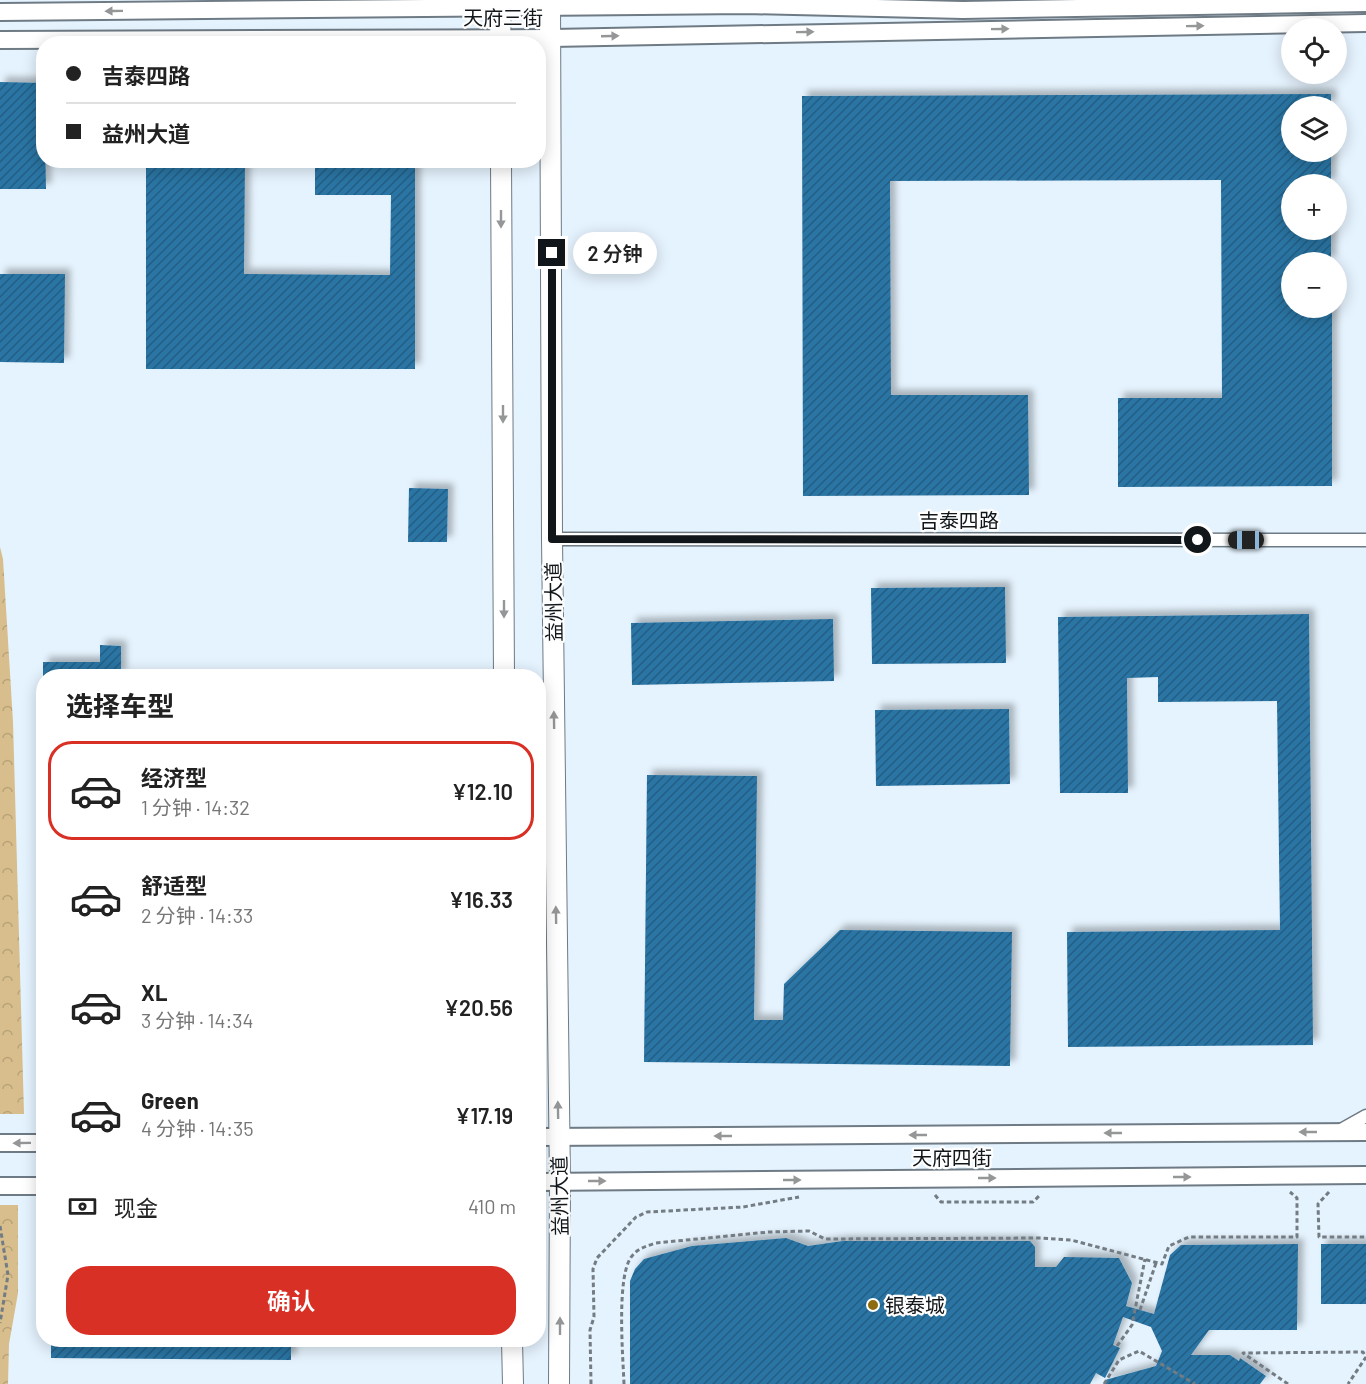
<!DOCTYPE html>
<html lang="zh">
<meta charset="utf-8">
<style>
:root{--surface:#fff;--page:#f6f6f6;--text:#222;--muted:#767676;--line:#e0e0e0;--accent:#d93025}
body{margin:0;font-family:Barlow,"Noto Sans SC",sans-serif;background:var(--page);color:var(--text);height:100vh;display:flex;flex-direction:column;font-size:22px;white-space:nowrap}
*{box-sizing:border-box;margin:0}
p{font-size:20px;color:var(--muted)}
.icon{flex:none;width:33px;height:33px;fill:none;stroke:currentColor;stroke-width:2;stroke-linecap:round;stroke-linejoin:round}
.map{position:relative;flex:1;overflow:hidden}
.panel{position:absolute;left:36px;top:669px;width:510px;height:678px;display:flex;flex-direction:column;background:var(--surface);border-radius:24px;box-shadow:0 3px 15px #0003}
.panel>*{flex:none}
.banner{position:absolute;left:36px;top:36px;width:510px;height:132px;border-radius:24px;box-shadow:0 3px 15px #0003;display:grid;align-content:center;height:132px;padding:0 30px;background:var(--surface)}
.buttons{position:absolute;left:1281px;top:18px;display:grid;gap:12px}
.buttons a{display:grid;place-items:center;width:66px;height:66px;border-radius:50%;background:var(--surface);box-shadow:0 3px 15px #0003;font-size:30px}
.end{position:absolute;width:27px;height:27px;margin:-14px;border:8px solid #11161a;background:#fff;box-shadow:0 0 0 3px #fff}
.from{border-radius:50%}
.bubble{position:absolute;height:42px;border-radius:21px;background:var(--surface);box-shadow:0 3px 15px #0003;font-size:20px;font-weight:600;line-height:42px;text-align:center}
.car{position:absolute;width:18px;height:36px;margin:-18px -9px;border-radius:8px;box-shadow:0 0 4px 2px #0007;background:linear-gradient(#222 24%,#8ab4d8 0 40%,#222 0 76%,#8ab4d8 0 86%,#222 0)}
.banner b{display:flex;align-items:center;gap:21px;height:57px;font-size:22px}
.banner b+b{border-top:2px solid var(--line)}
.banner i{width:15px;height:15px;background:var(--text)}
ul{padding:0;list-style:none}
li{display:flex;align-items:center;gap:18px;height:99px;margin:0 12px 9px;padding:0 18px;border:3px solid transparent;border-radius:24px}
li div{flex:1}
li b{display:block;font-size:22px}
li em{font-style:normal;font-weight:600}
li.active{border-color:var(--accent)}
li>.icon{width:54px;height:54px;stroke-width:1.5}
h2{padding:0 30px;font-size:27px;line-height:72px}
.pay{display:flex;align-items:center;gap:15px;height:66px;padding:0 30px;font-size:22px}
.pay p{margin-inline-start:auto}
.cta{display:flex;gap:12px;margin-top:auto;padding:12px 30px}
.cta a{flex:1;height:69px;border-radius:24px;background:var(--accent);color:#fff;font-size:24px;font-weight:600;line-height:69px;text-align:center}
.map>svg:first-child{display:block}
.park{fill:url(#park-crowns)}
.building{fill:url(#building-hatch);filter:url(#shadow)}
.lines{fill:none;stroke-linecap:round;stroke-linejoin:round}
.street-casing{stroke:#6e7a84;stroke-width:15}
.secondary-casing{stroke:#6e7a84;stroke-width:20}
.primary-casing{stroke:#6e7a84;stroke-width:22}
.path{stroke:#737c83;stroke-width:3;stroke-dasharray:4.5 3;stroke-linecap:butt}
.street{stroke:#fff;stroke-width:12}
.secondary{stroke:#fff;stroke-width:16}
.primary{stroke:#fff;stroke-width:20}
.oneway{fill:#949698}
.route{stroke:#11161a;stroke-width:8}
.poi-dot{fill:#8e6b0f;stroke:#fefefe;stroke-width:2}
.labels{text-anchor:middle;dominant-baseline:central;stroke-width:4.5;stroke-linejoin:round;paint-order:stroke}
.street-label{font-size:20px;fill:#11161a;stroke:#fefefe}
.poi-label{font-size:20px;fill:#11161a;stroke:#fefefe;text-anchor:start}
</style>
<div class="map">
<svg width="1366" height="1384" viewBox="0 0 1366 1384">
<defs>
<pattern id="park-crowns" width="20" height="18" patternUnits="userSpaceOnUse" patternTransform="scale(1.5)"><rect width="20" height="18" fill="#d7be8c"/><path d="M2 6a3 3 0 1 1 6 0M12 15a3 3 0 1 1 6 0" fill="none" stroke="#b8a378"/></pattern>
<pattern id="building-hatch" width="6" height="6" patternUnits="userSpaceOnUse" patternTransform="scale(1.5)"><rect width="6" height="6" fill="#2974a3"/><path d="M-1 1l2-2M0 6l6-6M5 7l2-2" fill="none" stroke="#225e84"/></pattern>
<filter id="shadow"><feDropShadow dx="5.5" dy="-5.5" stdDeviation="3" flood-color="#0004"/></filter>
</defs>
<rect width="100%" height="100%" fill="#e5f3fe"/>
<g class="park">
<polygon points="0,547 3,559 13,722 24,1114 0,1114"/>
<polygon points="0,1205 18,1205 18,1293 9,1344 8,1384 0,1384"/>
</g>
<g class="building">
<polygon points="0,82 44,83 46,189 0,189"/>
<polygon points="1331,94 1331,106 1292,106 1292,152 1331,152 1331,184 1292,184 1292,230 1331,230 1331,262 1292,262 1292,308 1332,308 1332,486 1118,487 1118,398 1222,398 1221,180 890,181 891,395 1028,395 1029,495 803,496 802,96"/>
<polygon points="146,160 245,160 244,274 390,275 391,195 315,195 315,160 415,160 415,369 146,369"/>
<polygon points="0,274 65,274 64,363 0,362"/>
<polygon points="409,488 448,489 447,542 408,542"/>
<polygon points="1005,587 1006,663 872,664 871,588"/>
<polygon points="1309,614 1313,1045 1068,1047 1067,932 1280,930 1277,701 1158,702 1158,677 1127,678 1128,793 1060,793 1058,617"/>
<polygon points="833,619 834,681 632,685 631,623"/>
<polygon points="100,645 121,646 121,676 43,676 43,662 100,662"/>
<polygon points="1009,709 1010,784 876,786 875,710"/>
<polygon points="647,775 757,776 754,1020 783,1020 784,984 840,930 1012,932 1010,1066 644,1062"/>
<polygon points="786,1238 808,1246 843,1241 1030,1241 1035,1247 1035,1267 1056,1267 1064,1257 1119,1258 1132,1283 1126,1306 1154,1314 1170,1255 1181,1245 1298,1244 1297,1330 1209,1330 1191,1355 1230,1355 1239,1361 1240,1358 1266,1376 1260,1384 1105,1384 1105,1380 1156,1366 1162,1351 1151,1327 1123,1317 1113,1345 1120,1348 1105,1378 1096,1373 1090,1384 630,1384 630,1281 635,1269 644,1259 692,1246"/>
<rect x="1321" y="1244" width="45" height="60"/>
<polygon points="51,1340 291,1340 291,1360 51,1358"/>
</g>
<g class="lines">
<defs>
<g id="street">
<polyline points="552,539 1366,540"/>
<polyline points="1341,1130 1366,1116"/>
</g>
<g id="secondary">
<polyline points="0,12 747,5 963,10 1366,3"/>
<polyline points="0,40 552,38 1366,23"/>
<polyline points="538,1137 1366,1132"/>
<polyline points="0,1143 44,1143"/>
<polyline points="538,1182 1366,1175"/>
<polyline points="0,1186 44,1186"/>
</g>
<g id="primary">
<polyline points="550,0 552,539 560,1182 559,1384"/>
<polyline points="500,44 501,0"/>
<polyline points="501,160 504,676"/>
<polyline points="512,1340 513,1384"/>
</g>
</defs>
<use href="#street" class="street-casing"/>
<use href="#secondary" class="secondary-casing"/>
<use href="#primary" class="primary-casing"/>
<g class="path">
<polyline points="1329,1192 1318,1204 1319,1237 1366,1237"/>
<polyline points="935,1195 941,1202 1033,1202 1041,1194"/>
<polyline points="0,1226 8,1275 0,1323"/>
<polyline points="1140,1310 1156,1263"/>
<polyline points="1117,1346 1132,1325 1145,1259"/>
<polyline points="591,1384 590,1330 594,1317 593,1269 597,1258 636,1217 647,1212 743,1207 799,1197"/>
<path d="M624,1384C623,1356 616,1275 632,1256C638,1248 647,1246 656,1243L769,1232L809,1231L825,1239L1041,1238L1071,1240L1162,1264L1169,1246L1189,1237H1297V1198L1290,1192"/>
<polyline points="1104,1384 1119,1360 1139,1351 1195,1384"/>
<polyline points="1288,1384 1243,1353 1363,1352 1366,1357 1348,1384"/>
</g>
<use href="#street" class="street"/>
<use href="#secondary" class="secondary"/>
<use href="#primary" class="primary"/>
</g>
<defs><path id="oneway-solid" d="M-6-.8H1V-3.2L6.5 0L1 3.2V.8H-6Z" transform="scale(1.5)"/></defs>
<g class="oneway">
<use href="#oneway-solid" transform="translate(114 11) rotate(179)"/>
<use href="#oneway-solid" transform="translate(1195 26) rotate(-1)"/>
<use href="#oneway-solid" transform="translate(1000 29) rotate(-1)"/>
<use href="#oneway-solid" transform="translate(805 32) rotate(-1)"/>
<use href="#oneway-solid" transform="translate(610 36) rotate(-2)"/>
<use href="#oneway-solid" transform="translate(501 219) rotate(90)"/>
<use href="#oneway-solid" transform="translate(503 414) rotate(90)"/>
<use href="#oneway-solid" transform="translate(504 609) rotate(90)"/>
<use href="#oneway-solid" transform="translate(554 720) rotate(-91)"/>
<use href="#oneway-solid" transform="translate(556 915) rotate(-91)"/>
<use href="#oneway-solid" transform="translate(558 1110) rotate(-91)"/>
<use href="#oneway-solid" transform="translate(1308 1132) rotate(180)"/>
<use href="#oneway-solid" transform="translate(1113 1133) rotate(180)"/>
<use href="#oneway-solid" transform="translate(918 1135) rotate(180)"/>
<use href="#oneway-solid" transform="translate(723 1136) rotate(180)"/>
<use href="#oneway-solid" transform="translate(22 1143) rotate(179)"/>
<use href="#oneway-solid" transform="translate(1182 1177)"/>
<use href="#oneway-solid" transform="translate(987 1178)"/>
<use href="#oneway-solid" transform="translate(792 1180)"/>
<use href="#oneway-solid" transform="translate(597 1181)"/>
<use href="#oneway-solid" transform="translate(560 1326) rotate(-90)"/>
</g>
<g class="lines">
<polyline class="route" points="552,253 552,539 1198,540"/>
</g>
<circle class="poi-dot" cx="873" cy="1305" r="6"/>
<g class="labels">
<g class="street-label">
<text x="503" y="17">天府三街</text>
<text x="959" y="520">吉泰四路</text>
<text transform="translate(553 602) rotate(-91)">益州大道</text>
<text x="952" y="1157">天府四街</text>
<text transform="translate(559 1196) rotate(-91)">益州大道</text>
</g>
<g class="poi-label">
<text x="885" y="1305">银泰城</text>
</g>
</g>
</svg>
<div class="buttons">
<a><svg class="icon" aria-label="locate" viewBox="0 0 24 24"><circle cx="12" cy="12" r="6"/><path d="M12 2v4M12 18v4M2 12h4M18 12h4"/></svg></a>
<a><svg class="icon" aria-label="layers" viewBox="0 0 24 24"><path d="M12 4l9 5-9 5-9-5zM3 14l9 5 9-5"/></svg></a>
<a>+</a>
<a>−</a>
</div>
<i class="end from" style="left:1198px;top:540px"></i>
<i class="end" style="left:552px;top:253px"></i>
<div class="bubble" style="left:573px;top:232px;width:84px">2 分钟</div>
<i class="car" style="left:1246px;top:540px;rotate:270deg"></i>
<div class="banner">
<b><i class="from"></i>吉泰四路</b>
<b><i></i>益州大道</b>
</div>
<section class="panel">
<h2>选择车型</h2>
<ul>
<li class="active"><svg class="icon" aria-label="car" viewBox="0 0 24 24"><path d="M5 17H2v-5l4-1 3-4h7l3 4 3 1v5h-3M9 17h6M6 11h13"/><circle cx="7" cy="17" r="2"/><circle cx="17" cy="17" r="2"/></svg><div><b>经济型</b><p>1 分钟 · 14:32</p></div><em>¥12.10</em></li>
<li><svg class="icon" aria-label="car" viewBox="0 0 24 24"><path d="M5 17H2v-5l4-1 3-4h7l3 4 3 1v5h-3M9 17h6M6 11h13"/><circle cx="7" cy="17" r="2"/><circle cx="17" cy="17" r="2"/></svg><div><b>舒适型</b><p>2 分钟 · 14:33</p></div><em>¥16.33</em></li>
<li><svg class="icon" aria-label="car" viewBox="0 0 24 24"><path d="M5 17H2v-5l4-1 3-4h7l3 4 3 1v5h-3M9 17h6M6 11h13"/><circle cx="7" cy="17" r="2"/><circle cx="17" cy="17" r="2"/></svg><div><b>XL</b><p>3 分钟 · 14:34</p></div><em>¥20.56</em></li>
<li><svg class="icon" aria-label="car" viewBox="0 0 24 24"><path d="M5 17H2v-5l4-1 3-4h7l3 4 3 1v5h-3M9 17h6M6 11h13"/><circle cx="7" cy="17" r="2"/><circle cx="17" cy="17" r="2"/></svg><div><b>Green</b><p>4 分钟 · 14:35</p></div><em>¥17.19</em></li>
</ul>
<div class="pay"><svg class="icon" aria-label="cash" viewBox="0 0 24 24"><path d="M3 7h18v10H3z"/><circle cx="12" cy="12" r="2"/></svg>现金<p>410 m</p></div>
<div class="cta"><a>确认</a></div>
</section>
</div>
